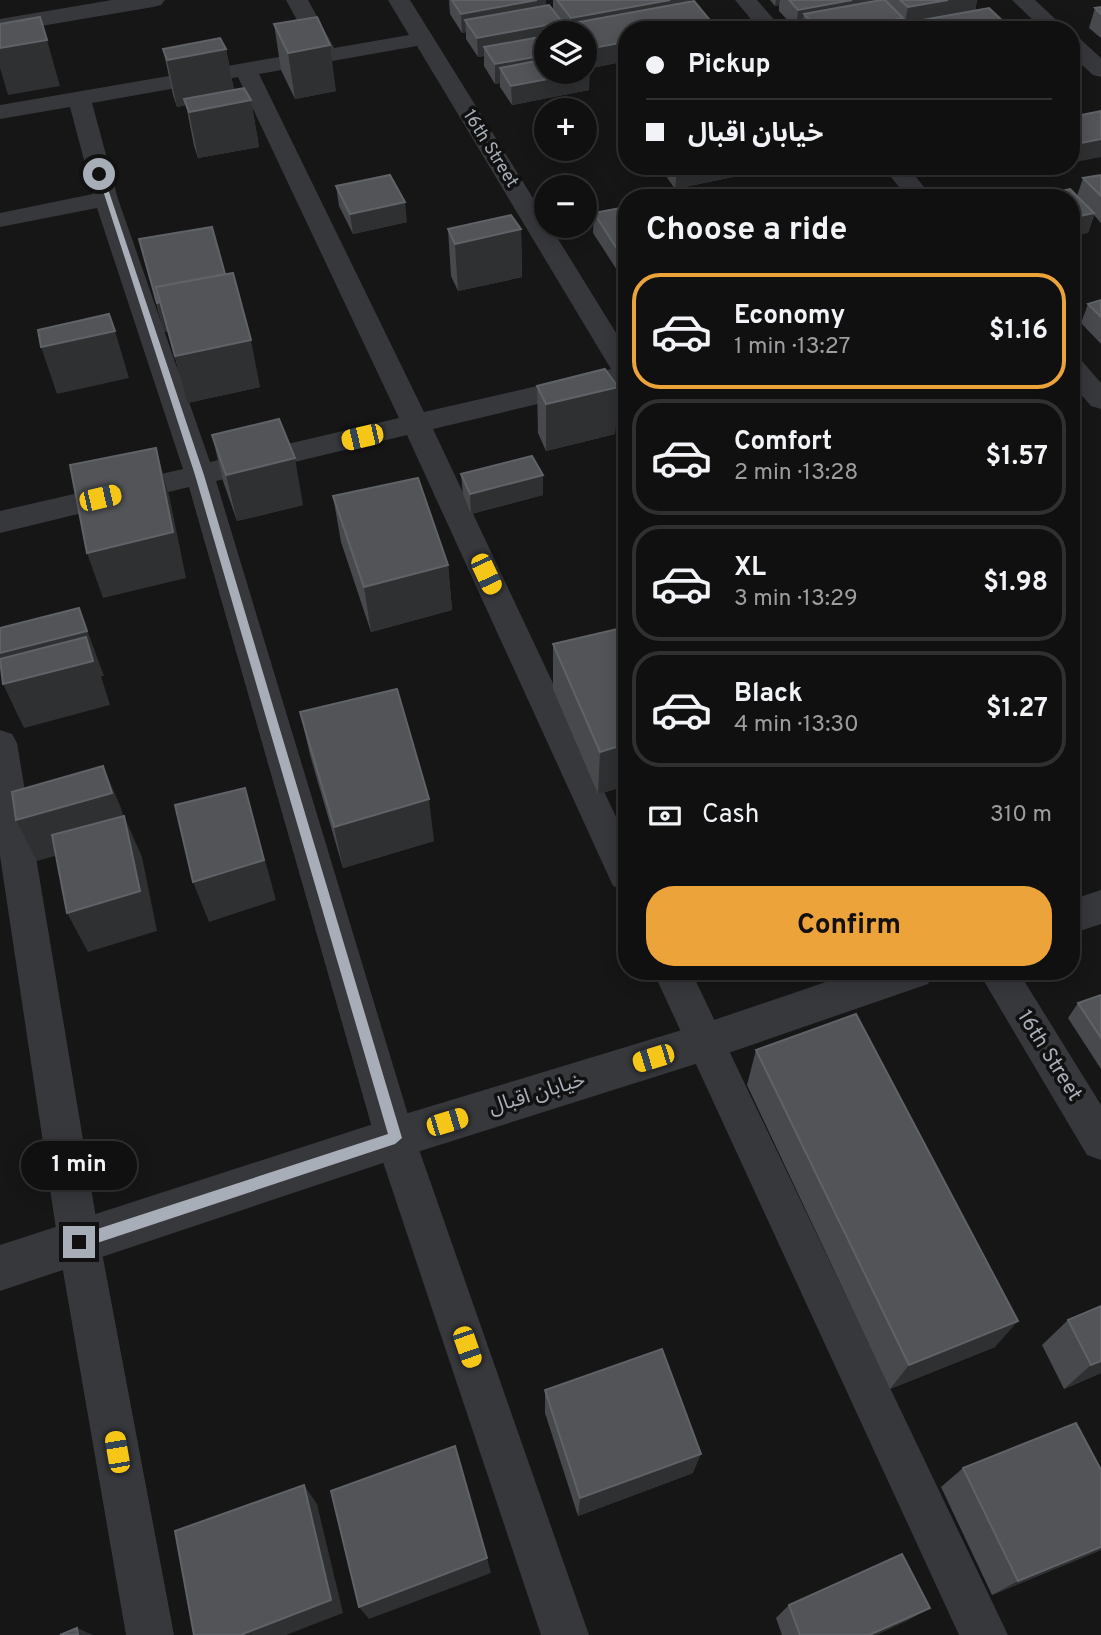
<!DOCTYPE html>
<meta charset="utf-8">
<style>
:root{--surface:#101011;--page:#1e1e1f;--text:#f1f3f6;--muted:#9c9d9f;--line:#303031;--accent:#eba33a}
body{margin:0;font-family:Overpass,"Noto Sans Arabic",sans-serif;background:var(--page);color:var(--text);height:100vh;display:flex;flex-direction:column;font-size:26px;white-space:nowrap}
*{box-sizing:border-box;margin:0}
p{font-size:23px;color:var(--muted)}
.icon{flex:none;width:38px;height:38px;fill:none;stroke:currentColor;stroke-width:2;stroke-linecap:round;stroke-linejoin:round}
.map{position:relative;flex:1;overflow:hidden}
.panel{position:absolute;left:618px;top:189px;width:462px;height:791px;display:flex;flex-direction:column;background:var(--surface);border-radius:28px;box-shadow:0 4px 18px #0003,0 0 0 2px var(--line)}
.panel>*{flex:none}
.hud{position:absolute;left:618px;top:21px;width:462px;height:154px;border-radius:28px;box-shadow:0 4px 18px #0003,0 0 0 2px var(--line);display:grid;align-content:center;height:154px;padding:0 28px;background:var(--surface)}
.controls{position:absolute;left:534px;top:21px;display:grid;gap:14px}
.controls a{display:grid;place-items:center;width:63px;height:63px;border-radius:50%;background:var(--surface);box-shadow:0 4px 18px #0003,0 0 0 2px var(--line);font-size:35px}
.end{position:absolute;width:32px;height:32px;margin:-16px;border:9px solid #a8aeb7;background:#111;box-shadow:0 0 0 4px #111}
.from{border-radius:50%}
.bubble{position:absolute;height:49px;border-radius:24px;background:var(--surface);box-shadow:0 4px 18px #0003,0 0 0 2px var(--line);font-size:23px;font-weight:700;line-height:49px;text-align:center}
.car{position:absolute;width:21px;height:42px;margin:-21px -10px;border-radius:9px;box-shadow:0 0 5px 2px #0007;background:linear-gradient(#f5c518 24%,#345 0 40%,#f5c518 0 76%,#345 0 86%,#f5c518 0)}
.hud b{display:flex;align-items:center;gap:24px;height:66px;font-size:26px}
.hud b+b{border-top:2px solid var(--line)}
.hud i{width:18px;height:18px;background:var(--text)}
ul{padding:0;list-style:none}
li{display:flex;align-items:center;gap:21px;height:116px;margin:0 14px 10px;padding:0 14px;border:4px solid var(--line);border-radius:28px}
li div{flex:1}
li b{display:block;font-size:26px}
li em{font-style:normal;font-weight:700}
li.on{border-color:var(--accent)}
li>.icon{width:63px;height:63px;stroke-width:1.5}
h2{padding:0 28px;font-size:32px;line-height:84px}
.pay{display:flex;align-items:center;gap:18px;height:77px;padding:0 28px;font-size:26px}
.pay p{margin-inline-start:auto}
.cta{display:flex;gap:14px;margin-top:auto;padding:14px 28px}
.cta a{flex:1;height:80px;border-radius:28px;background:var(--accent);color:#111;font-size:28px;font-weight:700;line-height:80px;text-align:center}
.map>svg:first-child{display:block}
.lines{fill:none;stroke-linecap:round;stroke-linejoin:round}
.minor{fill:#37383c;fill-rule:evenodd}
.tertiary{fill:#37383c;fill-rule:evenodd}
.wall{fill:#47494c}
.shaded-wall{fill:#2f3032}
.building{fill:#525458;stroke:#5f6266;stroke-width:2}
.route{fill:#a8aeb7}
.labels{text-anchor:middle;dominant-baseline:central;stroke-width:7;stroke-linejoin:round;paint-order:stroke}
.far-street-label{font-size:18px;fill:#a8aeb7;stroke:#111112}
.street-label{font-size:21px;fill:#a8aeb7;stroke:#111112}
</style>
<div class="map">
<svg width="1101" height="1635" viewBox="0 0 1101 1635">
<rect width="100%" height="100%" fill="#161617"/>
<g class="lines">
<g class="minor">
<path d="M286,0H308L334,48L409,35L388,0H410L546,219V226H550L626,349V383L433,429L626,838V890L613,886L608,875L407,435L216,481L415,1138L589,1635H541L375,1138L189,487L0,533V511L183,469L97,208L0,227V213L93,194L70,107L0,119V105L314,51ZM417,46L611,369L424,412L259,74ZM238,77L399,418L210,462L118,199L92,103Z"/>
<polygon points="735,0 757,0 783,30 760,30"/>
<polygon points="1012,0 1035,0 1067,30 1043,30"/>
<polygon points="1071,36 1079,38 1101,58 1101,77 1093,75 1071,55"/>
<polygon points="882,166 907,166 933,198 908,198"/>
<polygon points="1071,357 1081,360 1101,383 1101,409 1091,406 1071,383"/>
<polygon points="0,730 12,734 17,743 100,1242 174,1635 126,1635 58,1242 0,856"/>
<polygon points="653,971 691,971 1008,1635 959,1635"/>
<polygon points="978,971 1018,971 1101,1105 1101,1160 1087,1155"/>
</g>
<g class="tertiary">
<polygon points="112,0 165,0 161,5 153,7 0,33 0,19"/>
<polygon points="1101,890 1101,924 1071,934 1071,900"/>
<polygon points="858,971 934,971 928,984 705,1061 395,1159 0,1291 0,1245 395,1117 705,1023"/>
</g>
</g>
<g class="wall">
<polygon points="449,0 546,0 546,5 553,9 553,0 690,0 690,2 714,25 714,30 626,30 626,61 592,68 584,57 584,33 568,33 562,26 562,33 546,33 589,90 512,105 500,87 500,83 495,84 484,66 484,56 478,57 466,39 466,32 462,33 450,14"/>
<polygon points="770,0 977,0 975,11 1009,30 921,30 922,23 904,27 902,25 901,30 801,30 802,28 796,29 779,11 779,5 775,6"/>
<polygon points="1101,7 1101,38 1089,28 1095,8"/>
<polygon points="274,24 336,91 295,99 281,70"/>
<polygon points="163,49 226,49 234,90 251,100 259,147 198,158 194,146 186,105 177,107 173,95"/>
<polygon points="659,166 785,166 675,189"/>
<polygon points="1101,175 1101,223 1094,215 1088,233 1077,196 1083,178"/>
<polygon points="336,186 407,222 353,234 339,206"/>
<polygon points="626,207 626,284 593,233 594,213"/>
<polygon points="448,229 521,229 522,277 458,291 451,276"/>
<polygon points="139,239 225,274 260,387 187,403 168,331 164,332"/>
<polygon points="1101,300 1101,344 1081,323 1088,304"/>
<polygon points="537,386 618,387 615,434 546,451 538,433"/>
<polygon points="212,435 303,505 237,521 223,481"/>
<polygon points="461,474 543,495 471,514 463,494"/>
<polygon points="333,496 448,565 452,610 371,632 341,542"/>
<polygon points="626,627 626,786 598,794 553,689 553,644"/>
<polygon points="300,712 434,841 343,868 310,755"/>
<polygon points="1101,995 1101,1069 1068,1018 1078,1003"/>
<polygon points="756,1050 995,1347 890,1389 747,1085"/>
<polygon points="1068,1320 1101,1373 1064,1389 1042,1345"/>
<polygon points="545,1390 693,1473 578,1516 545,1413"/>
<polygon points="963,1468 1101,1470 1101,1550 992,1595 941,1487"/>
<polygon points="789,1605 930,1608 908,1620 876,1635 782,1635 776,1618"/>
</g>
<g class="shaded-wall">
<polygon points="537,0 546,0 546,18 465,20 466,32 462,33 461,14"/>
<polygon points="670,0 690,0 689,16 574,23 574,33 571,33 571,18"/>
<polygon points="776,0 780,0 779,5 775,6"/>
<polygon points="852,0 877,0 875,14 804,14 802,28 796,29 798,10"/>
<polygon points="948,0 977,0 974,14 923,20 922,23 904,27 908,7"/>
<polygon points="903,18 901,30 844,30"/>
<polygon points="562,22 562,33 546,33 546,44 484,47 484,56 478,57 477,38"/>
<polygon points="714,25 714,30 691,30"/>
<polygon points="47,40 60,86 8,95 0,68 0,48"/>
<polygon points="626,42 626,61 592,68 593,48"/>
<polygon points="330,45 336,91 295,99 288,53"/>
<polygon points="226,49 235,96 184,99 186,105 177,107 167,60"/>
<polygon points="546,55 546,72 500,68 500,83 495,84 495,64"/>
<polygon points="590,71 589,90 512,105 511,86"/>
<polygon points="251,100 259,147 198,158 189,112"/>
<polygon points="1101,139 1101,157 1071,163 1071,145"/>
<polygon points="690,166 785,166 675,189 677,169"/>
<polygon points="405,202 407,222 353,234 350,214"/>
<polygon points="1094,213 1088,233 1071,237 1071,218"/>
<polygon points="521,229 522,277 458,291 455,244"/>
<polygon points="160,302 168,331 164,332 157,303"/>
<polygon points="115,331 129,378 57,394 41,347"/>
<polygon points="251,340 260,387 187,403 175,356"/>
<polygon points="618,387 615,434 546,451 546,404"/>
<polygon points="156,448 169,495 186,578 103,598 87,553"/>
<polygon points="295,458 303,505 237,521 226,475"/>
<polygon points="543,475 543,495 471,514 470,494"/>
<polygon points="448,565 452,610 371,632 364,587"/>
<polygon points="79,608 104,676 101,676 110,705 24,728 3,684 11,682 0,659 0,653"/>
<polygon points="626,744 626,786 598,794 600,752"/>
<polygon points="103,766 121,808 125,822 124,816 142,857 157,931 88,952 67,913 128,835 37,861 16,820"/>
<polygon points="245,788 276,900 209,922 193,882"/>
<polygon points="429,799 434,841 343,868 334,827"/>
<polygon points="1018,1321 995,1347 890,1389 909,1365"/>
<polygon points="1101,1361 1101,1373 1064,1389 1091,1365"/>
<polygon points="701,1454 693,1473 578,1516 580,1498"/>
<polygon points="304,1485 317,1504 343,1613 286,1635 240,1635"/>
<polygon points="1101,1547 1101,1550 992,1595 1018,1581"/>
<polygon points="487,1558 491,1573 369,1619 359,1607"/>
<polygon points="930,1608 908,1620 876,1635 869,1635"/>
<polygon points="77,1628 93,1635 78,1635"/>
</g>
<g class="building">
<polygon points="452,0 537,0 461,14"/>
<polygon points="557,0 670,0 571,18"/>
<polygon points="789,0 852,0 798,10"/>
<polygon points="881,0 885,0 903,18 844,30 818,30 804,14"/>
<polygon points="900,0 948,0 908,7"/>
<polygon points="694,1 714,25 691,30 626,30 626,42 593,48 584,37 584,33 581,33 574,23"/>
<polygon points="549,5 562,22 477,38 465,20"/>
<polygon points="1101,7 1101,14 1095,8"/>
<polygon points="989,8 1009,27 994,30 932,30 923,20"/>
<polygon points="40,17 47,40 0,48 0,24"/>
<polygon points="317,17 330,45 288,53 274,24"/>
<polygon points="546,36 546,55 495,64 484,47"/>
<polygon points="220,38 226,49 167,60 163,49"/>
<polygon points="546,59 546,72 584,72 584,64 590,71 511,86 500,68"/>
<polygon points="244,88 251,100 189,112 184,99"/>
<polygon points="1101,111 1101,139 1071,145 1071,117"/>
<polygon points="675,166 690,166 677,169"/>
<polygon points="390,175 405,202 350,214 336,186"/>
<polygon points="1101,175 1101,196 1083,178"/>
<polygon points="1070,189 1094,213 1071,218 1071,198 1031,198"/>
<polygon points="626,207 626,263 594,213"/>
<polygon points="511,215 521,229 455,244 448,229"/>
<polygon points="212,227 225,274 156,287 160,302 157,303 139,239"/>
<polygon points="233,273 251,340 175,356 156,287"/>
<polygon points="1101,300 1101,317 1088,304"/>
<polygon points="109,314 115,331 41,347 38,330"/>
<polygon points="605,369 618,387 546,404 537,386"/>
<polygon points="279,419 295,458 226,475 212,435"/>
<polygon points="156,448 173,532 87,553 70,465"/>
<polygon points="532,456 543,475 470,494 461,474"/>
<polygon points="418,478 448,565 364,587 333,496"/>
<polygon points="79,608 87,631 0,653 0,628"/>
<polygon points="626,627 626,744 600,752 553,644"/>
<polygon points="86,637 93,661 3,684 0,659"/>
<polygon points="397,689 429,799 334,827 300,712"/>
<polygon points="103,766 112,793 16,820 12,792"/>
<polygon points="245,788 264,860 193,882 175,805"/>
<polygon points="124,816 140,891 67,913 52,835"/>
<polygon points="1101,995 1101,1038 1078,1003"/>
<polygon points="856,1014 1018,1321 909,1365 756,1050"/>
<polygon points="1101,1306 1101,1361 1091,1365 1068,1320"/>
<polygon points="662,1349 701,1454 580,1498 545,1390"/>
<polygon points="1076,1423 1101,1470 1101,1547 1018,1581 963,1468"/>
<polygon points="455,1446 487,1558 359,1607 331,1491"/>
<polygon points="304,1485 331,1600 240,1635 194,1635 175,1531"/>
<polygon points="902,1554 930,1608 869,1635 800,1635 789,1605"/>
<polygon points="77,1628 78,1635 60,1635"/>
</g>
<polygon class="route" points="97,172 103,174 204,475 402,1138 395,1144 79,1249 73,1242 79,1235 388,1134 195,475"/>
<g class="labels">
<g class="far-street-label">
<text transform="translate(490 149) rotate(58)">16th Street</text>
</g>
<g class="street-label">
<text transform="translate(1049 1056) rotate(58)">16th Street</text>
<text transform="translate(537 1094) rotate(-17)">خیابان اقبال</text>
</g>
</g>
</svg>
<div class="controls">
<a><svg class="icon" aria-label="layers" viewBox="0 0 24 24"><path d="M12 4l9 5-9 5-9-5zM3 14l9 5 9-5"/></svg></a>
<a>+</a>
<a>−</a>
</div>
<i class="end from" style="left:99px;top:174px"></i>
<i class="end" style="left:79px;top:1242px"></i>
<div class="bubble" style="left:21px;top:1141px;width:116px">1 min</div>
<i class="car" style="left:362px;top:437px;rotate:257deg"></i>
<i class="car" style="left:100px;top:498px;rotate:77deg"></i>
<i class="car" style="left:486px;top:574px;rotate:155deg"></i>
<i class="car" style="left:653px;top:1058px;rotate:253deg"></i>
<i class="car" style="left:447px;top:1122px;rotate:73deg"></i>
<i class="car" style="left:467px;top:1347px;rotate:161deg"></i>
<i class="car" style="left:117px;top:1452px;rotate:350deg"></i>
<div class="hud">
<b><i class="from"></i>Pickup</b>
<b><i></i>خیابان اقبال</b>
</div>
<section class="panel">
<h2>Choose a ride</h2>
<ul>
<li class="on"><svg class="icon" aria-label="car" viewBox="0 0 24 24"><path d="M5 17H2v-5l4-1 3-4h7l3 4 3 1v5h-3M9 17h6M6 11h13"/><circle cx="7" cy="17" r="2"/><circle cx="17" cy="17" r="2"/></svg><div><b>Economy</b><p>1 min · 13:27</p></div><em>$1.16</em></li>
<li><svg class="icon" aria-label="car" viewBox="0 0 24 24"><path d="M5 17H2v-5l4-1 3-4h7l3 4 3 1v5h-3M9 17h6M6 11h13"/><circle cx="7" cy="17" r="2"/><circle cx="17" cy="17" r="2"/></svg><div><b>Comfort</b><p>2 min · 13:28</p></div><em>$1.57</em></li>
<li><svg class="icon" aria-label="car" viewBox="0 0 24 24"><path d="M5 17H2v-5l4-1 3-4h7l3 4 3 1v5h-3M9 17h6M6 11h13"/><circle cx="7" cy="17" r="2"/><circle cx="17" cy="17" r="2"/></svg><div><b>XL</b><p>3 min · 13:29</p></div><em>$1.98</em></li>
<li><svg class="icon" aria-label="car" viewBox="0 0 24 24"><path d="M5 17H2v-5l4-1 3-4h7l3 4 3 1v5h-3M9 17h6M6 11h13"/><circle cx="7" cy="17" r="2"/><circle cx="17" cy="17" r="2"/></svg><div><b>Black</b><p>4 min · 13:30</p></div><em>$1.27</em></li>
</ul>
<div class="pay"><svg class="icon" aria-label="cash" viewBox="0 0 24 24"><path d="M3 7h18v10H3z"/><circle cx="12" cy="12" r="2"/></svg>Cash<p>310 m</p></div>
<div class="cta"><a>Confirm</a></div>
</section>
</div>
